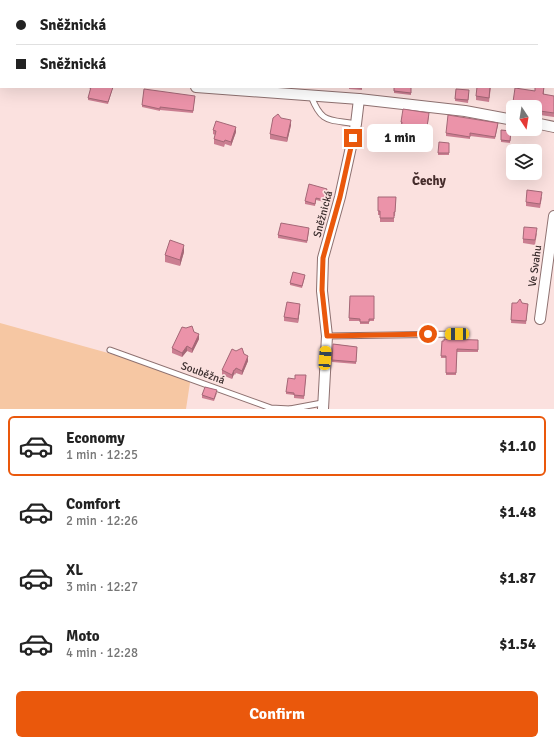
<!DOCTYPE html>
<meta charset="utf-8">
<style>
:root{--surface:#fff;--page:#f2f2f2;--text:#222;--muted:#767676;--line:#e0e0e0;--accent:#ea580c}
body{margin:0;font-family:Signika,sans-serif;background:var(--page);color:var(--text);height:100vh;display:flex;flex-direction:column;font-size:15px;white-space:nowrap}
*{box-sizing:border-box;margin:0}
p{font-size:13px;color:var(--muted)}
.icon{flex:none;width:22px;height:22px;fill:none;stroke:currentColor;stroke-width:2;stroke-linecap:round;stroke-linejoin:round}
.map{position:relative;height:409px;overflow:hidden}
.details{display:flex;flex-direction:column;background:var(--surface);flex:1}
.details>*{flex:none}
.banner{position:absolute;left:0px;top:0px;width:554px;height:88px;box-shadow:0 4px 16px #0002;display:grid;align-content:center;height:88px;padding:0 16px;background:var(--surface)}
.needle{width:26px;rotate:168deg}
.controls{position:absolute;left:506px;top:100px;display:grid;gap:8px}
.controls a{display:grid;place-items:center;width:36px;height:36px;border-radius:6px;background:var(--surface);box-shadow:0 4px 16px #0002;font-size:20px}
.end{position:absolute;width:18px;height:18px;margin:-9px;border:5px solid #ea580c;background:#fff;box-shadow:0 0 0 2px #fff}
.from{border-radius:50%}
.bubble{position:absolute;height:28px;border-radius:6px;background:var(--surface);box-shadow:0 4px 16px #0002;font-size:13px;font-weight:700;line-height:28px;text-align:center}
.car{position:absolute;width:12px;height:24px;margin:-12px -6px;border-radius:5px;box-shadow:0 0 3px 1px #0007;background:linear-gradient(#f5c518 24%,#345 0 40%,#f5c518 0 76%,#345 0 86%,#f5c518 0)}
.banner b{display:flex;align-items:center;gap:14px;height:38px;font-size:15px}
.banner b+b{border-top:1px solid var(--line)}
.banner i{width:10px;height:10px;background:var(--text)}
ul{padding:7px 0 0;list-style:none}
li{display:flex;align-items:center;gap:12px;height:60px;margin:0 8px 6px;padding:0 8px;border:2px solid transparent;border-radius:6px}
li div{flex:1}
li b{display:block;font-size:15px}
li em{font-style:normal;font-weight:700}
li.on{border-color:var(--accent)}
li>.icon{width:36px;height:36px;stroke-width:1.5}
.primary-button{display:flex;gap:8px;margin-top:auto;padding:8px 16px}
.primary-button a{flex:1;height:46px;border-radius:6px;background:var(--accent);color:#fff;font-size:16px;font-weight:700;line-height:46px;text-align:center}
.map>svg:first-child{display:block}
.green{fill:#f6c7a3}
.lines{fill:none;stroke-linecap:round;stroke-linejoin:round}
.lane-casing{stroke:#8e7170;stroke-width:7}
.street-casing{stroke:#8e7170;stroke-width:12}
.lane{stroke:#fff;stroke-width:5}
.street{stroke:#fff;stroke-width:10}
.wall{fill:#ca7e91}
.shaded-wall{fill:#a46776}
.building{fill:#eb93a9;stroke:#a46776}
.route{stroke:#ea580c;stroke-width:5}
.labels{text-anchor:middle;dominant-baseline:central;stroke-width:3.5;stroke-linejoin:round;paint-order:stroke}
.street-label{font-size:11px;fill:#3a2d2d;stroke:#fbe1df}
.quarter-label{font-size:13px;font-weight:bold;fill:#452c2b;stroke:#fbe1df}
</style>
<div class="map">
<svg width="554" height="409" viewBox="0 0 554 409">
<rect width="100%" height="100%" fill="#fbe1df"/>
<g class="green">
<polygon points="68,0 554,0 554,42 553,1"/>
<polygon points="0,323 191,376 186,409 0,409"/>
</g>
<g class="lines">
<defs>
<g id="lane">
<path d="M311,96C322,124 328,119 356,124"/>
<polyline points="327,336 457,334"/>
<polyline points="110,350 271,408 290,409"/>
<polyline points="290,409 322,403"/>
</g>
<g id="street">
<polyline points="0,37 1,37"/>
<polyline points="196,87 359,99 465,111 513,120"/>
<polyline points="535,123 554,127"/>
<polyline points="540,319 554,216"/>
<polyline points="323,409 327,336 322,291 323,258 340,197 356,124 359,99"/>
</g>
</defs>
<use href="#lane" class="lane-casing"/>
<use href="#street" class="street-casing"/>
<use href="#lane" class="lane"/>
<use href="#street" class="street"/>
</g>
<g class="wall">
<polygon points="86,87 113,87 108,104 88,100 88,98 91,89"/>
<polygon points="349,87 362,87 362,90 349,89"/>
<polygon points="394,87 411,87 411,95 394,93"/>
<polygon points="491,87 489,102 476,100 476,96"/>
<polygon points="535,87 544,87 544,95 554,96 554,117 540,115 540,111 535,110 535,107 520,107 513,106 513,102 535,91"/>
<polygon points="456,89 469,93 468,103 455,101"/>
<polygon points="195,96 193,113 160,110 160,111 142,107 142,105"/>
<polygon points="429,116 427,129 415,127 414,134 401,132 402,124 401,124 401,122"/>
<polygon points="281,118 291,125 287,142 270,139 270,134"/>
<polygon points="498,125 495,139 470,136 470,139 446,136 446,133"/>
<polygon points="213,130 236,132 231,146 225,144 224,147 214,144 214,139 215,135 213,134"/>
<polygon points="501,130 511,131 510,143 501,142"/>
<polygon points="449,143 449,155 438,155 438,153"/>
<polygon points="327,191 324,202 316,200 315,206 305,204 305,201"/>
<polygon points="378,197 396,197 395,216 394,216 394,222 380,222 380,215 378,215"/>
<polygon points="542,197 540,208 526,206 526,202"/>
<polygon points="309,231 307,243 278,238 278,235"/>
<polygon points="537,233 535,245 523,243 523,239"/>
<polygon points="184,252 180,266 165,262 165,255"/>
<polygon points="305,277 302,288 290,285 290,283"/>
<polygon points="350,296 374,296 374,321 369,321 369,324 360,324 360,321 349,321"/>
<polygon points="512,303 528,304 526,324 511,323"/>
<polygon points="300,309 298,323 284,321 284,317"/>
<polygon points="186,328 194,332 199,339 192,353 187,351 182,357 172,353 172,348"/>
<polygon points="478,340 478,352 457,352 456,375 446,375 446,358 441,358 442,341"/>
<polygon points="333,344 357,347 356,364 332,362"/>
<polygon points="244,354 248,361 242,375 236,373 235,375 234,374 232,379 222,375 222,370"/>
<polygon points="306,375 304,399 294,398 294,395 286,394 286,392 295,379"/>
<polygon points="217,393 214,401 202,398 202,395"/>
</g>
<g class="shaded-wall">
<polygon points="291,120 291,125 287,142 287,138"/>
<polygon points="236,127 236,132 231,146 231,142"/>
<polygon points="184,245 184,252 180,266 180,260"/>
<polygon points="300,304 300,309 298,323 298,319"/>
<polygon points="199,334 199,339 192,353 192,349"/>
<polygon points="187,346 187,351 182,357 182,353"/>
<polygon points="248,356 248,361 242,375 242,371"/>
<polygon points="234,370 234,374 232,379 232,375"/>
</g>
<g class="building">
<polygon points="1,47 1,62 0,61 0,50"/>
<polygon points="91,87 113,87 108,102 88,98"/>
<polygon points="351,87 362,87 362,88"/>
<polygon points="394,87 411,87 411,93 394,91"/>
<polygon points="477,87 490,87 489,98 476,96"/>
<polygon points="535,87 544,87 543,94 554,96 554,113 540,111 540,107 513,102 515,88 535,91"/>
<polygon points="144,89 195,96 193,111 160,107 160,109 142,105"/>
<polygon points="456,89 469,90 468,100 455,99"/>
<polygon points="403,109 429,113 427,127 415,125 414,132 401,130 402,122 401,122"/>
<polygon points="278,114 281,118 291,120 287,138 270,134 273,118"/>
<polygon points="448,115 498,123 495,137 470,133 470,137 446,133"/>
<polygon points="216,121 236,127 231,142 225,140 224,142 214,139 216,131 213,130"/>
<polygon points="501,130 511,131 510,141 501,140"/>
<polygon points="439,142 449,143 449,153 438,153"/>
<polygon points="309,184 327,189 324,200 316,198 315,204 305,201"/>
<polygon points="527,190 542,192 540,204 526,202"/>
<polygon points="378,197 396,197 395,212 394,212 394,218 380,218 380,211 378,211"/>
<polygon points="281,223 309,228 307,241 278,235"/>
<polygon points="524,227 537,228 535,240 523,239"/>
<polygon points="170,240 184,245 180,260 165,255"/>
<polygon points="293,272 305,275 302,286 290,283"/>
<polygon points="350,296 374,296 374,319 369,319 369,322 360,322 360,319 349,318"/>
<polygon points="520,299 522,303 528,304 526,321 511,320 512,303 517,303"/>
<polygon points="287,302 300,304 298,319 284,317"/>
<polygon points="192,326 194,332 199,334 192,349 187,346 182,353 172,348 182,327 186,328"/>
<polygon points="444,339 478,340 478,350 457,349 456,373 446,373 446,356 441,356 442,341 444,341"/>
<polygon points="333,344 357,347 356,362 332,360"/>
<polygon points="242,348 244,354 248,356 242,371 236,368 235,370 234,370 232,375 222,370 232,349 236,351"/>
<polygon points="295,375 306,375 304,396 294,395 294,393 286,392 288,378 295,379"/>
<polygon points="205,387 217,390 214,399 202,395"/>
</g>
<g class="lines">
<polyline class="route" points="353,138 340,197 323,258 322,290 327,336 428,334"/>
</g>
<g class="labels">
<g class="street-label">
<text transform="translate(323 214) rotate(-75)">Sněžnická</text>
<text transform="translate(535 266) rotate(-82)">Ve Svahu</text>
<text transform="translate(203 373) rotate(20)">Souběžná</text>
</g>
<g class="quarter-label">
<text x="429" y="181">Čechy</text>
</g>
</g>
</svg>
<div class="controls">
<a><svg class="needle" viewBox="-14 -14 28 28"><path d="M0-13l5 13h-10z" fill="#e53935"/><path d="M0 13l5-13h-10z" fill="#767676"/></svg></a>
<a><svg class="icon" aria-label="layers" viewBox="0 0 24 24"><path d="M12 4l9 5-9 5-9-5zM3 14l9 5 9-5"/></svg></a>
</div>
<i class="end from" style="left:428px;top:334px"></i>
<i class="end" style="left:353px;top:138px"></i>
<div class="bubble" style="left:367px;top:124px;width:66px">1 min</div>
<i class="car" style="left:457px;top:334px;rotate:269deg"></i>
<i class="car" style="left:325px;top:358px;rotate:4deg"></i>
<div class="banner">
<b><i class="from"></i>Sněžnická</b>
<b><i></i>Sněžnická</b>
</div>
</div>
<section class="details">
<ul>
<li class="on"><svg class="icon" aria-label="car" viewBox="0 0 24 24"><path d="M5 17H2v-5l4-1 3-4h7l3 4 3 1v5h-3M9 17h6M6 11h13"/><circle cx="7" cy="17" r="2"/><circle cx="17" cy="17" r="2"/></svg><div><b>Economy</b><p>1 min · 12:25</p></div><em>$1.10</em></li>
<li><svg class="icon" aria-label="car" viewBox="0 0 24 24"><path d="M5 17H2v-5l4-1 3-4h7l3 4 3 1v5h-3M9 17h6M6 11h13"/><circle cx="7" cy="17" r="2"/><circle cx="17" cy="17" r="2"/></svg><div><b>Comfort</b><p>2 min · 12:26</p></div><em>$1.48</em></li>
<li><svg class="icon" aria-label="car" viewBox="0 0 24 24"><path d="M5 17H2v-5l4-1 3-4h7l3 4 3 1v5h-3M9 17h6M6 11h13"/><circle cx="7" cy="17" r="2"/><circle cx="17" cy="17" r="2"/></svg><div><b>XL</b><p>3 min · 12:27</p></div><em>$1.87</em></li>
<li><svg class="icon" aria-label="car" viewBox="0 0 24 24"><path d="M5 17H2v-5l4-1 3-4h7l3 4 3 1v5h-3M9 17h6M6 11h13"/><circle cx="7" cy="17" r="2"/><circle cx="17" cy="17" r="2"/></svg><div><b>Moto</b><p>4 min · 12:28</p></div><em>$1.54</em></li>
</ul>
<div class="primary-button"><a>Confirm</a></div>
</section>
